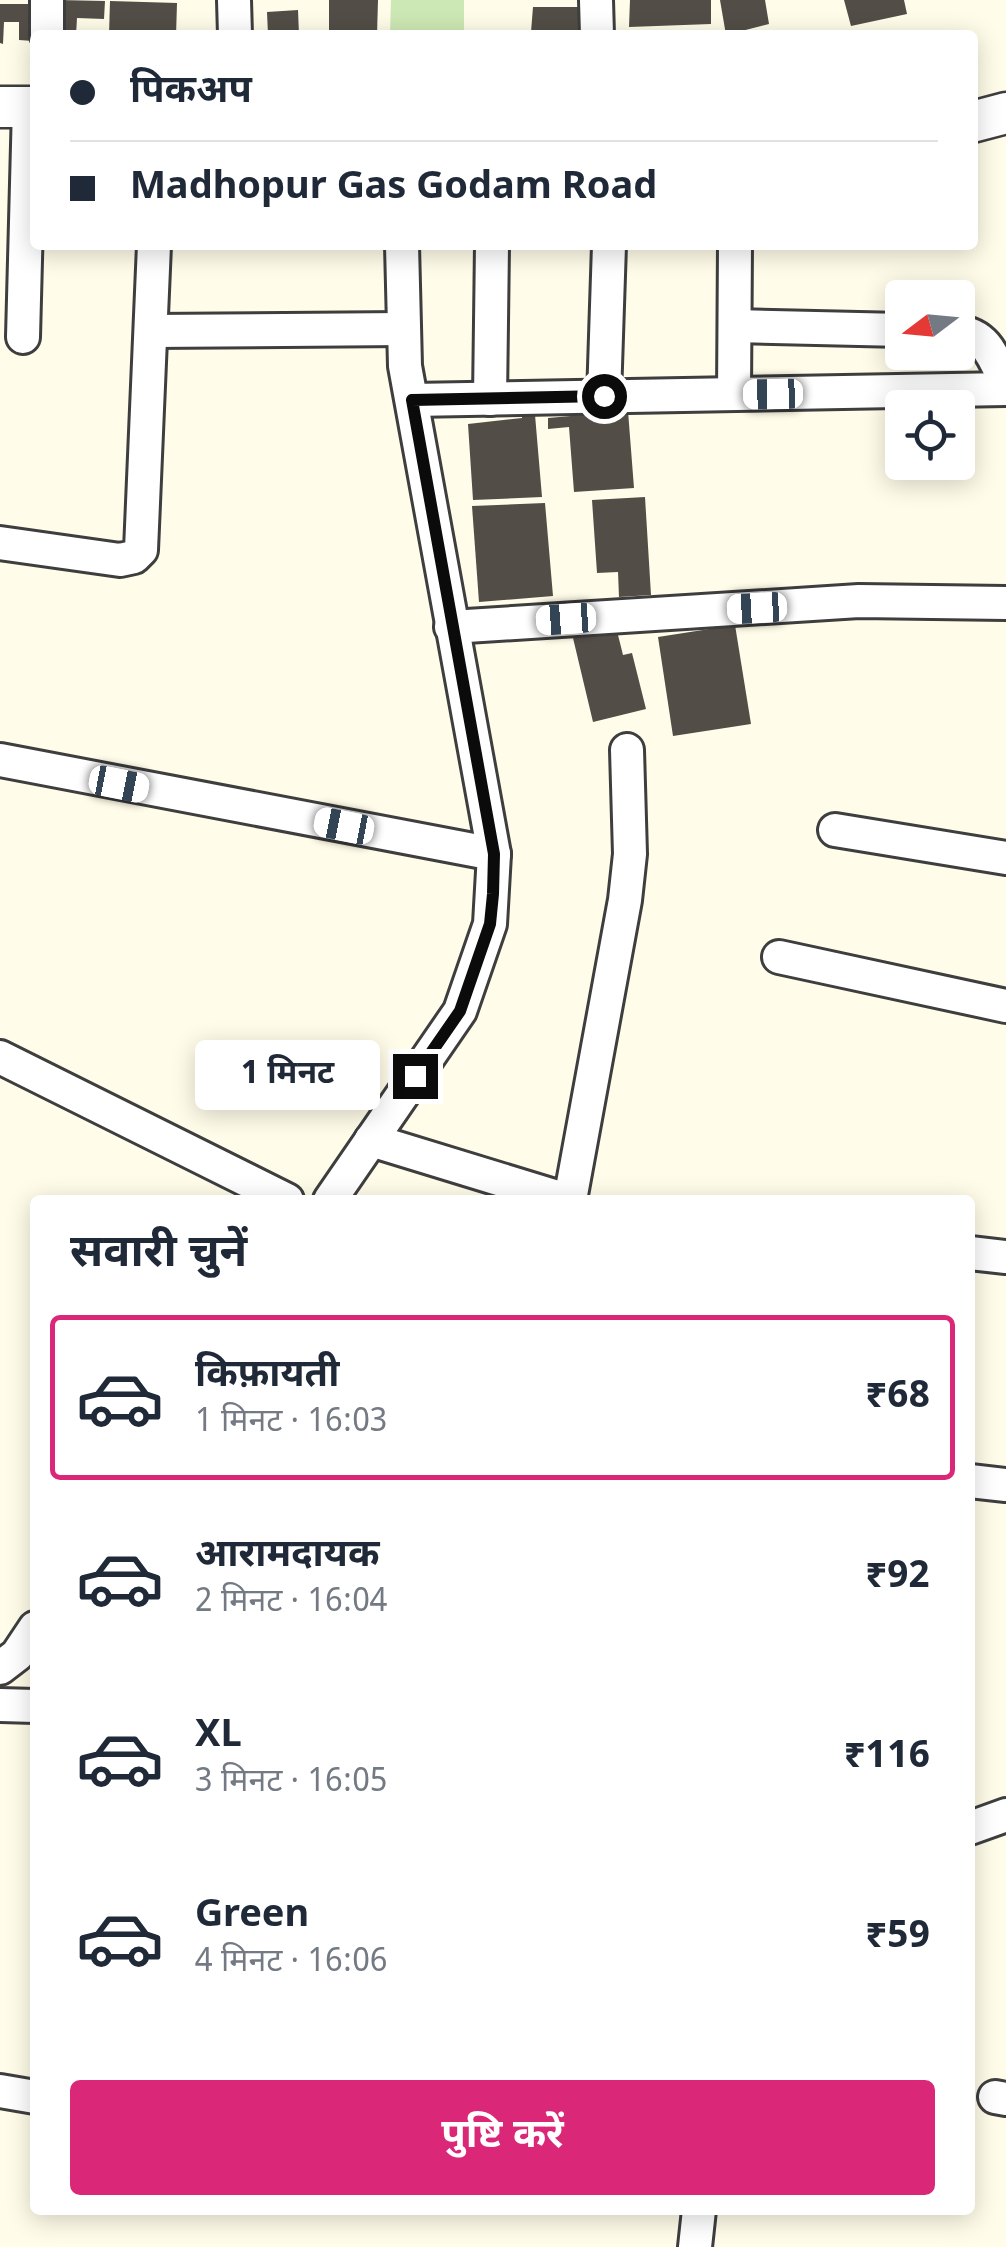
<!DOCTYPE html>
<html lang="hi">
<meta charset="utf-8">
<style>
:root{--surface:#fff;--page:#f2f2f3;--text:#1f2937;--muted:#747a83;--line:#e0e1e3;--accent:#db2777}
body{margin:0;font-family:Georgia,"Noto Sans Devanagari",serif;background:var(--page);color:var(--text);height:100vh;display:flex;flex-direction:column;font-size:38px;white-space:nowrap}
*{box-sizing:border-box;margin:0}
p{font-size:32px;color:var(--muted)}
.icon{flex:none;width:55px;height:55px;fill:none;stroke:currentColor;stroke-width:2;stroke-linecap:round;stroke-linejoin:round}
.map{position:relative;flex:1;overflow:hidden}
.sheet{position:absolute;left:30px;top:1195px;width:945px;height:1020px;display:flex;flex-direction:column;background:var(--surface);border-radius:10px;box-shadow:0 5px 25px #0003}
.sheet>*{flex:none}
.top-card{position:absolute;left:30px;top:30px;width:948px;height:220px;border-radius:10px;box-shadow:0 5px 25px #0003;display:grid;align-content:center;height:220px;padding:0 40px;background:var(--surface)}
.needle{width:65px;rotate:254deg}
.fabs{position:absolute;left:885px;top:280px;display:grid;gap:20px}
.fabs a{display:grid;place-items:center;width:90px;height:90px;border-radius:10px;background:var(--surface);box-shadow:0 5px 25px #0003;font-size:50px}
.end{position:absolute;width:45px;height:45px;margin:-22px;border:12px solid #0b0b0b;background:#fff;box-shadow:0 0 0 5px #fff}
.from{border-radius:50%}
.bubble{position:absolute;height:70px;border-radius:10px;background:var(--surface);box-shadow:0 5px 25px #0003;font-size:32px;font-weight:700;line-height:70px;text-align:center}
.car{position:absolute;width:30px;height:60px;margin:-30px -15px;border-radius:12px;box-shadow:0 0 8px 2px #0007;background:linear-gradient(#fff 24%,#345 0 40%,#fff 0 76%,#345 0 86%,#fff 0)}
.top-card b{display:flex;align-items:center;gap:35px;height:95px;font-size:38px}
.top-card b+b{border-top:2px solid var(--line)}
.top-card i{width:25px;height:25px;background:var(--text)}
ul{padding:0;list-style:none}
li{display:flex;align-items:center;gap:30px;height:165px;margin:0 20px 15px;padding:0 20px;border:5px solid transparent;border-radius:10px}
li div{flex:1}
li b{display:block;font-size:38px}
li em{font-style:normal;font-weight:700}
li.current{border-color:var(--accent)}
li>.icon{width:90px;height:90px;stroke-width:1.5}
h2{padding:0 40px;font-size:45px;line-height:120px}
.cta{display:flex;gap:20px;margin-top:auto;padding:20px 40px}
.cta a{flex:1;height:115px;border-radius:10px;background:var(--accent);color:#fff;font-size:40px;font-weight:700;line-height:115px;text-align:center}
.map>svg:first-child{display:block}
.green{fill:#cce8b4}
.building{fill:#534d47}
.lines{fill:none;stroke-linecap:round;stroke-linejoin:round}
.minor-casing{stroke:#3e3e3e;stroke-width:38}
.tertiary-casing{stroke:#3e3e3e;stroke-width:45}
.minor{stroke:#fff;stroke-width:32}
.tertiary{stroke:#fff;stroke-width:40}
.route{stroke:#0b0b0b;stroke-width:12}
</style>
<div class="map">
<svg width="1006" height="2247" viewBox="0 0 1006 2247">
<rect width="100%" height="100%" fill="#fffce9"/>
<polygon class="green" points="391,0 464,0 464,35 390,35"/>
<g class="building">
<polygon points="58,0 105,1 104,19 77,18 76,35 57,35"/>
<polygon points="329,0 378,0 377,35 329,35"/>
<polygon points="630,0 711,0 711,24 629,27"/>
<polygon points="720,0 765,0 769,24 726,35"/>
<polygon points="844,0 904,0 907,14 851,26"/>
<polygon points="110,1 177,3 176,35 109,35"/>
<polygon points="0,4 34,4 33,41 19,40 19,22 4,22 3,44 0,43"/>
<polygon points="533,7 579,7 580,31 531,32"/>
<polygon points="298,10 299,35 268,35 267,12"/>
<polygon points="534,403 542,497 473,500 468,424 522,418 521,404"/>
<polygon points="628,411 634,488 574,492 569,427 548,429 548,418"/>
<polygon points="645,497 651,595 619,597 618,572 597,573 592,500"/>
<polygon points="545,503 553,596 479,602 472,506"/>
<polygon points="735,625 751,724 673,736 658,637"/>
<polygon points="616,627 623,655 632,653 646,709 593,722 573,638"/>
</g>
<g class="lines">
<defs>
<g id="minor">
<polyline points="234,0 235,35"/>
<polyline points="596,0 597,35"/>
<polyline points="47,35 47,0"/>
<polyline points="735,326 902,330"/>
<polyline points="151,331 404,329"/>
<path d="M958,332C987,334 994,359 1006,383"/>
<polyline points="23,337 29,107"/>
<polyline points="734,394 735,245"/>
<polyline points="604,397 609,245"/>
<polyline points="490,399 492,245"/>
<polyline points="412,400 1006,389"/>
<polyline points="0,543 120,560 134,557 141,550 154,245"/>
<polyline points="451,627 859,601 1006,603"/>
<polyline points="0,760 494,854"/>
<polyline points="835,830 1006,858"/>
<polyline points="779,957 1006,1006"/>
<polyline points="0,1057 287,1200"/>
<polyline points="371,1140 567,1200"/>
<polyline points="330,1200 460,1011 490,924 494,854 405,366 402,245"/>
<polyline points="570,1200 625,900 630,854 627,750"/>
<polyline points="970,1253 1006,1257"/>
<polyline points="970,1481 1006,1485"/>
<polyline points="0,1668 17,1655 35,1628"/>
<polyline points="0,1705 35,1706"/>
<polyline points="970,1828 1006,1815"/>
<polyline points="0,2091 35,2097"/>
<polyline points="995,2097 1006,2099"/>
<polyline points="695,2247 699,2210"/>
</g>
<g id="tertiary">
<polyline points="0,107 35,107"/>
<polyline points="972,122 1006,113"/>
</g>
</defs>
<use href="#minor" class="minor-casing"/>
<use href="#tertiary" class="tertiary-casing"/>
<use href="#minor" class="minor"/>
<use href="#tertiary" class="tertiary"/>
</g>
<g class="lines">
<polyline class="route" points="415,1076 460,1011 490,924 493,894 494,854 412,400 604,396"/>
</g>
</svg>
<div class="fabs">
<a><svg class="needle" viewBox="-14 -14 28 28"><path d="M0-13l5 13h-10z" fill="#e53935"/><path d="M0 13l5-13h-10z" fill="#747a83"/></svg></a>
<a><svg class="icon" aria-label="locate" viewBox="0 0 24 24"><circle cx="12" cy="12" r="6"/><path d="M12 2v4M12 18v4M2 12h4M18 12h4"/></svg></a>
</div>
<i class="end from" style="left:604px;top:396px"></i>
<i class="end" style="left:415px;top:1076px"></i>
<div class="bubble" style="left:195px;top:1040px;width:185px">1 मिनट</div>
<i class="car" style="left:773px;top:394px;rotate:269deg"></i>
<i class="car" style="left:757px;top:608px;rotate:267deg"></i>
<i class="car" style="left:566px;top:619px;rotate:266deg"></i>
<i class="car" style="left:119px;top:784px;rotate:101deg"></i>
<i class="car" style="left:344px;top:826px;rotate:281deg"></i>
<div class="top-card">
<b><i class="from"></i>पिकअप</b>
<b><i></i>Madhopur Gas Godam Road</b>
</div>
<section class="sheet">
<h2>सवारी चुनें</h2>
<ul>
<li class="current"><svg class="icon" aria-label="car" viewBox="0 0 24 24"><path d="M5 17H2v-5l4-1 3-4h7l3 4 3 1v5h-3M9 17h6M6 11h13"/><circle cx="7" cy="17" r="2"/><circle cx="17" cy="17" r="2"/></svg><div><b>किफ़ायती</b><p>1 मिनट · 16:03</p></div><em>₹68</em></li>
<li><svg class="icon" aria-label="car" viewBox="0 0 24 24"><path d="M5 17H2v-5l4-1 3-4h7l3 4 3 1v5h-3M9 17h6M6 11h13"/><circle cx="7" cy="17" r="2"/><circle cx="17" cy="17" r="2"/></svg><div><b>आरामदायक</b><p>2 मिनट · 16:04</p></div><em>₹92</em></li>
<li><svg class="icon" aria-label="car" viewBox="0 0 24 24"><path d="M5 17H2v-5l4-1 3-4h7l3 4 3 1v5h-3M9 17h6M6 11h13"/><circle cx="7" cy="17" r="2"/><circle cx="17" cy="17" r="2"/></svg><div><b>XL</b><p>3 मिनट · 16:05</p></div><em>₹116</em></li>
<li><svg class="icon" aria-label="car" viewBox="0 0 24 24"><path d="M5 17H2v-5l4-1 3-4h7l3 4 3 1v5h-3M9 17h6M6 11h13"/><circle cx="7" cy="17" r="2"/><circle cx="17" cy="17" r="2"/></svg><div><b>Green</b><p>4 मिनट · 16:06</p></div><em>₹59</em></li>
</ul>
<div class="cta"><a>पुष्टि करें</a></div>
</section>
</div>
